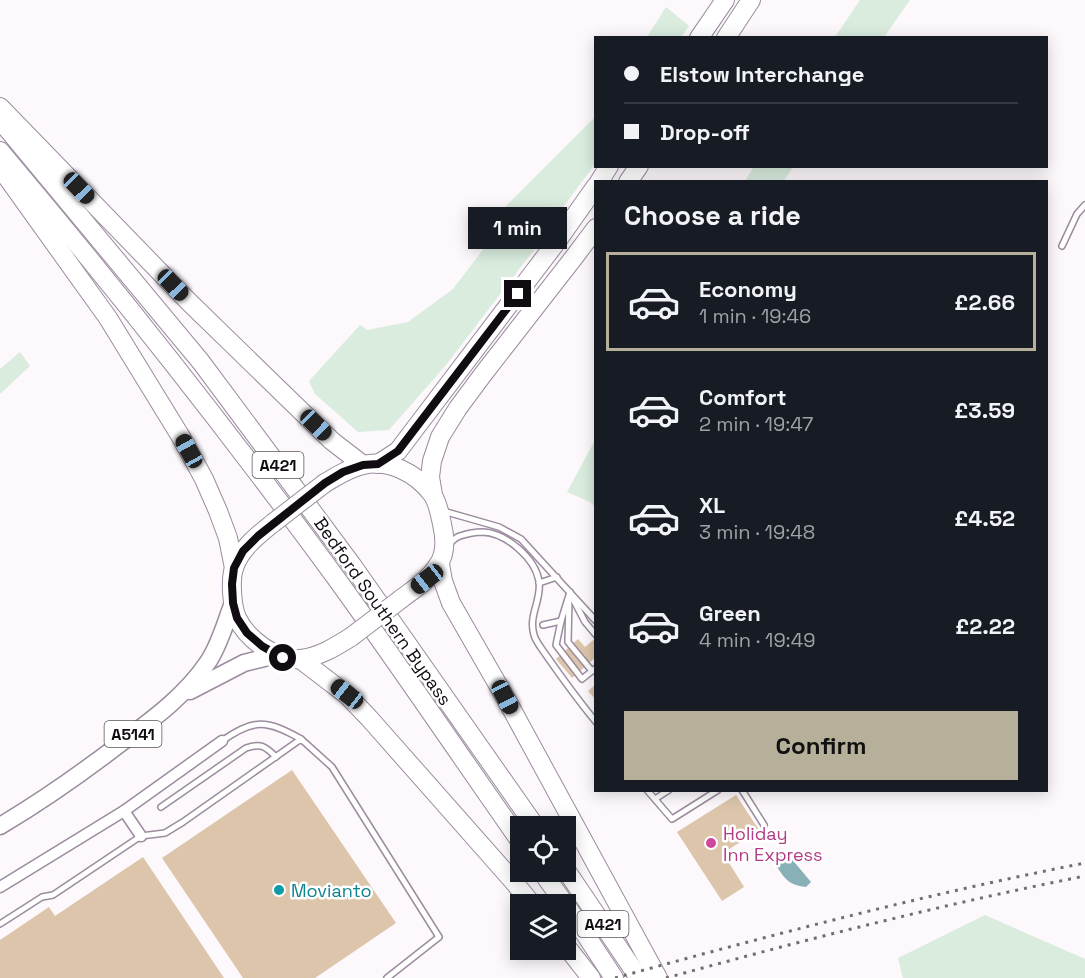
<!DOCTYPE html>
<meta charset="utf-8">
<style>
:root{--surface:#171b24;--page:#20242c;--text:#f1f3f6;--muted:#9ea1a6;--line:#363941;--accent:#b6b09b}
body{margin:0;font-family:"Space Grotesk",sans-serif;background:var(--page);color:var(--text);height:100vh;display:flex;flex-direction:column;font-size:22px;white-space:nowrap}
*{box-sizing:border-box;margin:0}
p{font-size:20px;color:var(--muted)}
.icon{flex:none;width:33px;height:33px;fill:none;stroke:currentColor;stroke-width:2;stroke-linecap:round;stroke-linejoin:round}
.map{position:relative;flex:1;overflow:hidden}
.side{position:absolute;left:594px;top:180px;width:454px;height:612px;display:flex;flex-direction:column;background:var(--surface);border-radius:0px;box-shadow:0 3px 15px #0003}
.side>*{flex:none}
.top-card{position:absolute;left:594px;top:36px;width:454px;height:132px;border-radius:0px;box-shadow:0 3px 15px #0003;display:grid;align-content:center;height:132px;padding:0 30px;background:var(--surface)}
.tools{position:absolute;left:510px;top:816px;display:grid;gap:12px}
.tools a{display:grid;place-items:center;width:66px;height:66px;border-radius:0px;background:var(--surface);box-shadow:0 3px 15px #0003;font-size:30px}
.end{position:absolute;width:27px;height:27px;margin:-14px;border:8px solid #110c12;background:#fff;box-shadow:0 0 0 3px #fff}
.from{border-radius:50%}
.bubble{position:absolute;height:42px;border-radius:0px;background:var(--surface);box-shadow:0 3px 15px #0003;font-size:20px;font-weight:700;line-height:42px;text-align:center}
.car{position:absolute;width:18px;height:36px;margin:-18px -9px;border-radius:8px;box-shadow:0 0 4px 2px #0007;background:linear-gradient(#222 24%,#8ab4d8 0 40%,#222 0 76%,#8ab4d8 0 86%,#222 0)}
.top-card b{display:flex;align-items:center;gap:21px;height:57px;font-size:22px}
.top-card b+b{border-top:2px solid var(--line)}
.top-card i{width:15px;height:15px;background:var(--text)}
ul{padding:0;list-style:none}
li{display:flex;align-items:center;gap:18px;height:99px;margin:0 12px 9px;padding:0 18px;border:3px solid transparent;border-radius:0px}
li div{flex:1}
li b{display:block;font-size:22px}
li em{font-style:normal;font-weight:700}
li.current{border-color:var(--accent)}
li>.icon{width:54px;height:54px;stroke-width:1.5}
h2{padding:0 30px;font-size:27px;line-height:72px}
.button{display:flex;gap:12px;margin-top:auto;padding:12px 30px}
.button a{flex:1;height:69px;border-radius:0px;background:var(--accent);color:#111;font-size:24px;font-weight:700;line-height:69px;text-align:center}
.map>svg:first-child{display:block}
.green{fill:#d9ecde}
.water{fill:#87b0b7}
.building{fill:#dcc5aa}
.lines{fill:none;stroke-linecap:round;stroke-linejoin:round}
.service-casing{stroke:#9b8c9f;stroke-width:8}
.minor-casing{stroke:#9b8c9f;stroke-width:13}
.primary-casing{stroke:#9b8c9f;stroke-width:19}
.trunk-casing{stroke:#9b8c9f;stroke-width:20}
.service{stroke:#fff;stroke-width:5}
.minor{stroke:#fff;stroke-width:10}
.primary{stroke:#fff;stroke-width:16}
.trunk{stroke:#fff;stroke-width:18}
.rail{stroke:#726d72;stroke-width:3;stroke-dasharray:3 6;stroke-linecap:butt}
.trunk-bridge-casing{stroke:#9b8c9f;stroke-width:20;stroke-linecap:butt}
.trunk-bridge{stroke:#fff;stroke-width:18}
.route{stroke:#110c12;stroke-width:8}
.hotel-dot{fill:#d1479c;stroke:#fff;stroke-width:2}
.culture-dot{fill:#0f9aa8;stroke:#fff;stroke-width:2}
.labels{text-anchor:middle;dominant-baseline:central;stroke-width:5;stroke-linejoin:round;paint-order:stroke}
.shield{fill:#fff;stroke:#585559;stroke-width:1.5}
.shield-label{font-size:16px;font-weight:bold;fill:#110c12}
.street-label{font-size:18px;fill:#110c12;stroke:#fff}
.hotel-label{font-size:18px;fill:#b23c85;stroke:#fff;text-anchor:start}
.culture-label{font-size:18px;fill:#0d838f;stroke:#fff;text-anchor:start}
</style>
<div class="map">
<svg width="1085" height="978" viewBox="0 0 1085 978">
<rect width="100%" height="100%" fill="#fcf8fc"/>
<g class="green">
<polygon points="860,0 910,0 884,37 835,37"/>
<polygon points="666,7 689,26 681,37 647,37"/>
<polygon points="595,117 595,164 548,228 528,219 501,211"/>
<polygon points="754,166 793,166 793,167 784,181 745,181"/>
<polygon points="501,226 523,229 540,242 446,365 389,430 358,432 315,394 309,381 360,325 367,330 408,322 453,289"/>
<polygon points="20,352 30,366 0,394 0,369"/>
<polygon points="595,440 596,507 595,507 590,502 567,492"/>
<polygon points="985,915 1085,959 1085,978 903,978 898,958"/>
</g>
<path class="water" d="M785,851L811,882L806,887C787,885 785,878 775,864L778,852Z"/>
<g class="building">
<polygon points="596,638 596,657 572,678 556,659 578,639 585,647"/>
<polygon points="596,684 596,700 588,691"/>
<polygon points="292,770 396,923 315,978 243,978 162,858"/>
<polygon points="736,795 759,830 723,853 744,887 722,901 677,832"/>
<polygon points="143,857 224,978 0,978 0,940 49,907 55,916"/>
</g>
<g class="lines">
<defs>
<g id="service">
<polyline points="1062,246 1077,214 1085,205"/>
<polyline points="443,511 499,527 521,539 596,621"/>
<path d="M449,544C452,541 456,537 460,536C466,534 477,532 483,532C506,533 535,558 539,581C542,600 528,615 534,635C536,642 542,649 546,655C562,678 578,700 596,722"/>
<polyline points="539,583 557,577"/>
<polyline points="570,592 561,621 556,645 582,679 592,671"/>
<polyline points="569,599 568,642 592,671 596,668"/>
<polyline points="573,599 585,622 596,635"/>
<polyline points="543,625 561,621"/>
<path d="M222,741C254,718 267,720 301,739"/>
<polyline points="647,790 672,819 718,790"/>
<polyline points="742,790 764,825"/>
<polyline points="655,799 669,790"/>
<path d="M161,807L246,748C261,743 265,746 276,757"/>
<polyline points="0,924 42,897 53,895 141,836 165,833 183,822 301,739 332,767 439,937 387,978"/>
</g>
<g id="minor">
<polyline points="124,811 141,836"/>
<polyline points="0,887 124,811 222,741"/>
</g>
<g id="primary">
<polyline points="190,691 244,663 277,655"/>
<path d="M0,826C42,801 82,773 121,743C153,719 185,696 208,662C220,644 225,623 233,603"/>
</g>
<g id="trunk">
<polyline points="699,38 725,0"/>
<polyline points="726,38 751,0"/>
<polyline points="0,107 189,302 332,441 363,465"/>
<polyline points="0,120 201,362 352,565 535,826"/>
<path d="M0,151C117,290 229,432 336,578C399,665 459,754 520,841"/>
<polyline points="4,173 108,318 181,437 204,479 218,511 228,538 234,568"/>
<polyline points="599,182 609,166"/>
<polyline points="628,182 639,166"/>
<polyline points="378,464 398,451 555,244 596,186"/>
<path d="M325,483C337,476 349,468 363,465C389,459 416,473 432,494C438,502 440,515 442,524C445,537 446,554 438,565C429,580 414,589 401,599"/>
<polyline points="433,495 430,477 432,461 440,437 458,408 484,373 575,256 596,228"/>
<path d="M273,523C258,535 240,549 234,568C230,580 232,607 237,618C247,639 276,661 300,659C319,657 335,647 351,637"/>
<polyline points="440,564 443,581 451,603 505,697 658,978"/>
<polyline points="300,659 347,695 369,718 513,881 532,904"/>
<polyline points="566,870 639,978"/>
<polyline points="542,872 565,904"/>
<polyline points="566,905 614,978"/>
<polyline points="566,946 591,978"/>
</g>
</defs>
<use href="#service" class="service-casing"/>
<use href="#minor" class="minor-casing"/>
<use href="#primary" class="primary-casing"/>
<use href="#trunk" class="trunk-casing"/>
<use href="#service" class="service"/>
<use href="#minor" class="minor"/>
<use href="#primary" class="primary"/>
<use href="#trunk" class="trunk"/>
<g class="rail">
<path d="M615,978C771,935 927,894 1085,863"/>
<path d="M666,978C804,940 944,904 1085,876"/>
</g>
<defs>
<g id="trunk-bridge">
<polyline points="273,523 325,483"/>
<polyline points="351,637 401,599"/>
</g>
</defs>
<use href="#trunk-bridge" class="trunk-bridge-casing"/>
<use href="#trunk-bridge" class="trunk-bridge"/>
</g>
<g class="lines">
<polyline class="route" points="283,658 262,646 247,633 237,618 233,603 232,584 234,568 243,551 258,536 325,483 343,472 363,465 378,464 398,451 518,294"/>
</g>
<circle class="hotel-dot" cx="711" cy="843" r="6"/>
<circle class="culture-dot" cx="279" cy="890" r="6"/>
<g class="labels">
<g class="shield">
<rect x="252.5" y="452" width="51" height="26" rx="4.5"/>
<rect x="104.5" y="721" width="57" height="26" rx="4.5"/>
<rect x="577.5" y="911" width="51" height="26" rx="4.5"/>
</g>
<g class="shield-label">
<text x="278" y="465">A421</text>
<text x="133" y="734">A5141</text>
<text x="603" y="924">A421</text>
</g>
<g class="street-label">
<text transform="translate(383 611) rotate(55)">Bedford Southern Bypass</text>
</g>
<g class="hotel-label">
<text x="723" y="833">Holiday<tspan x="723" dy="21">Inn Express</tspan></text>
</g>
<g class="culture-label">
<text x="291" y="890">Movianto</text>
</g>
</g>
</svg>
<div class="tools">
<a><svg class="icon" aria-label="locate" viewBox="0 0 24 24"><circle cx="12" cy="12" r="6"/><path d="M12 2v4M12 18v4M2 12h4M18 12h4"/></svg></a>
<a><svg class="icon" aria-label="layers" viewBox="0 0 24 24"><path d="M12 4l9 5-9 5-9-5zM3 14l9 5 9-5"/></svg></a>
</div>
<i class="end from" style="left:283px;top:658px"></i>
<i class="end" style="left:518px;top:294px"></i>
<div class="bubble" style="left:468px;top:207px;width:99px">1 min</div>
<i class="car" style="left:79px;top:188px;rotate:136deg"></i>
<i class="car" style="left:173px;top:285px;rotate:136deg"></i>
<i class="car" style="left:316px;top:425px;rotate:134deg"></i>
<i class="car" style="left:189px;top:451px;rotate:331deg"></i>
<i class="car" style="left:427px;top:579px;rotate:232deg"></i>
<i class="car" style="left:347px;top:694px;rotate:308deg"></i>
<i class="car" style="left:505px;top:697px;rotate:152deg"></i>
<div class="top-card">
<b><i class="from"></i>Elstow Interchange</b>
<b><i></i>Drop-off</b>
</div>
<section class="side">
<h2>Choose a ride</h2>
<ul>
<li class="current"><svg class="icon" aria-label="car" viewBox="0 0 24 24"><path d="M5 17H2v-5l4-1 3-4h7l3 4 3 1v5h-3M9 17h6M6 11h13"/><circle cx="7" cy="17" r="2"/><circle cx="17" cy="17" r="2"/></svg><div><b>Economy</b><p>1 min · 19:46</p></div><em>£2.66</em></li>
<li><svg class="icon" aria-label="car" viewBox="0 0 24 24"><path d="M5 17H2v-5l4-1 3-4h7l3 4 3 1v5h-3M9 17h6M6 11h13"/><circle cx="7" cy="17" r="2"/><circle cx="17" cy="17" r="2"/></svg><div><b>Comfort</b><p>2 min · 19:47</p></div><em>£3.59</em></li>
<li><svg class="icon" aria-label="car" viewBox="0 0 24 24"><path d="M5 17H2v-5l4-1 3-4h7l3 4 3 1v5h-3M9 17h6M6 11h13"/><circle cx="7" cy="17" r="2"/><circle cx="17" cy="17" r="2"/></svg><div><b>XL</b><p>3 min · 19:48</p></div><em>£4.52</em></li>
<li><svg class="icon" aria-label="car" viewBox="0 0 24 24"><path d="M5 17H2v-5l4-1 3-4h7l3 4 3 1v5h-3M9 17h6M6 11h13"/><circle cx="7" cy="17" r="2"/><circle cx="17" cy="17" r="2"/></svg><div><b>Green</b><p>4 min · 19:49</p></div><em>£2.22</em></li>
</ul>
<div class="button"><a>Confirm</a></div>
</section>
</div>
